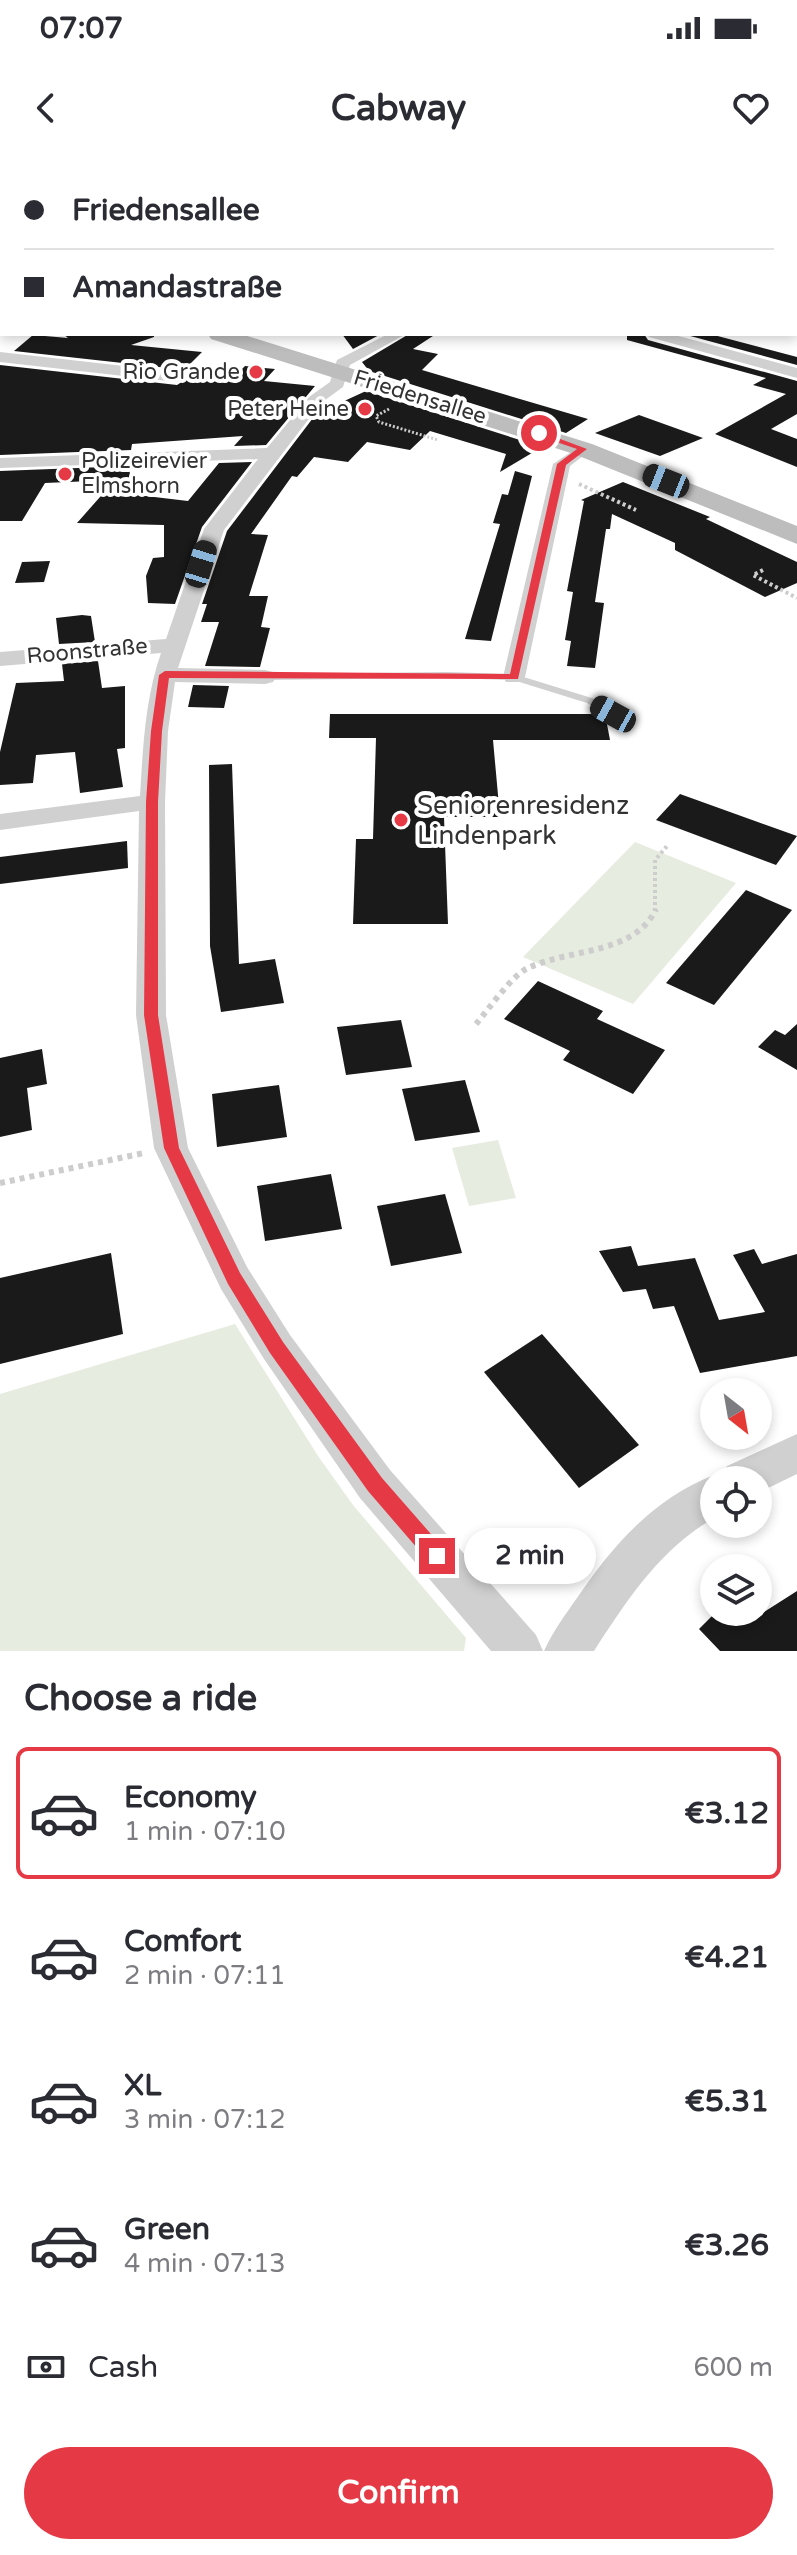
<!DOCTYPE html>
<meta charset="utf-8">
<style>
:root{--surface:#fff;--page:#f7f7f7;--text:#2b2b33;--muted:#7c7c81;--line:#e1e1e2;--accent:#e63946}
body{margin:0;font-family:"Varela Round",sans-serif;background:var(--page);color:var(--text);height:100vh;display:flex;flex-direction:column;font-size:30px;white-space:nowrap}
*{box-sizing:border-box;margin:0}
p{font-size:26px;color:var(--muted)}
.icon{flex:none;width:44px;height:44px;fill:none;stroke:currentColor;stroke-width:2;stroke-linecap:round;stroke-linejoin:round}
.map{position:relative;height:1491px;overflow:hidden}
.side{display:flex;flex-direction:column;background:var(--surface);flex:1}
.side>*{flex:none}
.hud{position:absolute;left:0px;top:0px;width:798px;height:176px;box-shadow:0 4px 12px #0003;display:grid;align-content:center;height:176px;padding:0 24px;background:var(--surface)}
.needle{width:52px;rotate:149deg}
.tools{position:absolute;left:700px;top:1218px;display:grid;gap:16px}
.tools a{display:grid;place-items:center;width:72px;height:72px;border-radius:50%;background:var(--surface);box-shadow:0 4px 12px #0003;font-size:40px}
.end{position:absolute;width:36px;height:36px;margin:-18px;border:10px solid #e63946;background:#fff;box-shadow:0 0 0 4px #fff}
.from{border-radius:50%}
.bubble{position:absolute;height:56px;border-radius:28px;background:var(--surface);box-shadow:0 4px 12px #0003;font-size:26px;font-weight:700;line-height:56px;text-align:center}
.car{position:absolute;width:24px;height:48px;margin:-24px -12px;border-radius:10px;box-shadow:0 0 6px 2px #0007;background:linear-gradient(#222 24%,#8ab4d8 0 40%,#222 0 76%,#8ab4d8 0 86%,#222 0)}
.hud b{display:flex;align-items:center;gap:28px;height:76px;font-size:30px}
.hud b+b{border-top:2px solid var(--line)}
.hud i{width:20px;height:20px;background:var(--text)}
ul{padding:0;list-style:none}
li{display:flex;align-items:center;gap:24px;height:132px;margin:0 16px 12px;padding:0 8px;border:4px solid transparent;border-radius:12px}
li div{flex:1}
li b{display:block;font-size:30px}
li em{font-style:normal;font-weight:700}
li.current{border-color:var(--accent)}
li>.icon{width:72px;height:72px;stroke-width:1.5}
h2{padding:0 24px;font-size:36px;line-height:96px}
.pay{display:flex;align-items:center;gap:20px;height:88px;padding:0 24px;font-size:30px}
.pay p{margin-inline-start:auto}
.primary-button{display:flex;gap:16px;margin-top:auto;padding:16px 24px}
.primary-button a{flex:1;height:92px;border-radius:48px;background:var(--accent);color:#fff;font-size:32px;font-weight:700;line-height:92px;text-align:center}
.status{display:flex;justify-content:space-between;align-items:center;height:56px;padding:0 40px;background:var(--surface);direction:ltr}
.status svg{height:22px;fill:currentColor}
header{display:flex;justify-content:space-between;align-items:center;height:104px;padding:0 24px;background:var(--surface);font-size:36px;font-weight:700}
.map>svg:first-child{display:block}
.green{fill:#e6ecdf}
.building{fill:#1a1a1a}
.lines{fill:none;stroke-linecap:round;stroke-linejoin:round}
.path-far3{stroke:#cdcdcd;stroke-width:2;stroke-dasharray:2 2;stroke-linecap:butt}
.path-far2{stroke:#cdcdcd;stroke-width:3;stroke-dasharray:2 2;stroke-linecap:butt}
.path-far1{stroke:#cdcdcd;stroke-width:4;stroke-dasharray:3 3;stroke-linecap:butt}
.path{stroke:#cdcdcd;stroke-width:6;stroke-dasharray:5 5;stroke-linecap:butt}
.lane{fill:#d0d0d0;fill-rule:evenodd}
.street{fill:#d0d0d0;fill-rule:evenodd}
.secondary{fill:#bdbdbd;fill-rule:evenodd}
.rail{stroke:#888;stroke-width:3;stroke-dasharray:4 3;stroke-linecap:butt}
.route{fill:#e63946}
.poi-dot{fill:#e63946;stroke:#fff;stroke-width:3}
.labels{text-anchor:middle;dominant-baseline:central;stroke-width:8;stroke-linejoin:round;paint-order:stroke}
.far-poi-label{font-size:22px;fill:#333;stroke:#fff;text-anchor:end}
.far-street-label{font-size:22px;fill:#333;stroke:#fff}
.poi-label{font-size:26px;fill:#333;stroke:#fff;text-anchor:start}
</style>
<div class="status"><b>07:07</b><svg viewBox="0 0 49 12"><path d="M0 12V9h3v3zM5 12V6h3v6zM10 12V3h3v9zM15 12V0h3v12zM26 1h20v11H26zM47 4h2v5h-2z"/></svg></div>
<header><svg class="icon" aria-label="back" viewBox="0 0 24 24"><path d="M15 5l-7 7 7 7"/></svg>Cabway<svg class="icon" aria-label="heart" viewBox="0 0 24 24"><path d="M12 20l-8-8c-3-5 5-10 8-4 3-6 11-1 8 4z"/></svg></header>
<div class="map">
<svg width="797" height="1491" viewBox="0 0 797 1491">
<rect width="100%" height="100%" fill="#fff"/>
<g class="green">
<polygon points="635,682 736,723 633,844 523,797"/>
<polygon points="498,980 516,1038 469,1046 452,988"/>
<polygon points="235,1164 318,1296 353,1345 466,1478 464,1491 0,1491 0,1234"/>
</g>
<g class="building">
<polygon points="63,174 154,174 154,177 131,185 202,192 189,205 241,210 245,206 275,209 264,221 315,226 266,285 234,286 243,276 132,284 131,290 0,295 0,205 177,225 188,218 177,209 14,191 33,175 68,178"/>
<polygon points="342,174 381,174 353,189"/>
<polygon points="409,174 436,174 413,189 438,194 422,210 588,259 566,273 369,211 362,202"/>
<polygon points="627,174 644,174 648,180 797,221 797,254 771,269 797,279 797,307 715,274 786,234 753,225 766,218 627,180"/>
<polygon points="683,174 710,174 797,197 797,205"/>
<polygon points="366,231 542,287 500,312 506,294 430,271 410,290 367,282 348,302 314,297 297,317 292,316 251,374 268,375 249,436 268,436 261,467 270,468 260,507 205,506 219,462 201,462 207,444 202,444 227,371 316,254"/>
<polygon points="639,255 703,278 660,296 595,273"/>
<polygon points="252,302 202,367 175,444 148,443 146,416 153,398 164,397 164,365 77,363 115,320 45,323 22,361 0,361 0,311 130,306 129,334 188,341 219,303"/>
<polygon points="515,311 532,316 491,481 465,479 500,364 493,363 502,334 508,335"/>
<polygon points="623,322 710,357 706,359 797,402 797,423 765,437 675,390 675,383 612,354 610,369 606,369 595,442 604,443 595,508 567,506 571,481 565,480 573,432 567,431 584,341 581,340"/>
<polygon points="50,401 44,422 15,423 22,402"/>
<polygon points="82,455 91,456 95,482 59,484 56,458"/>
<polygon points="98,501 102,528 125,526 125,588 117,589 123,627 80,633 75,592 36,595 33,623 0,625 0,592 16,523 64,521 62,504"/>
<polygon points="193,525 229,526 224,548 188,547"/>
<polygon points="330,554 599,554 606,559 610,580 493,580 500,657 444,657 448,764 353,764 356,679 373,679 376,578 329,578"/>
<polygon points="232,604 239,804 275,799 284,843 221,852 210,786 209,605"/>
<polygon points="680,634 797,676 776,705 656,660"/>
<polygon points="127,681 128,708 0,724 0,697"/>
<polygon points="746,730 792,750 714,845 666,823"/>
<polygon points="538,821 603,851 597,859 665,890 633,934 563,900 570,891 504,859"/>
<polygon points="401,860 412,907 346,915 337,867"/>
<polygon points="797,864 797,910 758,887 775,870 785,875"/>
<polygon points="42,889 47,924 27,928 32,970 0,977 0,898"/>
<polygon points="465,920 480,972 415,981 402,929"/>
<polygon points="279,925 287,977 217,987 212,934"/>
<polygon points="331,1014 342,1069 265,1081 257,1026"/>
<polygon points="445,1034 462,1093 391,1106 377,1046"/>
<polygon points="631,1086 638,1106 695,1098 719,1160 765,1152 733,1095 754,1089 762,1104 797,1094 797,1196 700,1213 674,1146 653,1149 646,1129 623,1132 599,1091"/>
<polygon points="111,1093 123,1174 0,1204 0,1118"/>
<polygon points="542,1174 639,1285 579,1328 484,1212"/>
<polygon points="797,1431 797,1491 720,1491 699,1469 716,1452 764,1452"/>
</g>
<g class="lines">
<g class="path-far3">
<polyline points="582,0 585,1 582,2"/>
<polyline points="473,2 478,0"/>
</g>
<polyline class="path-far2" points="389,249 376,256 379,262 438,280"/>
<g class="path-far1">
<polyline points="579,324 636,350"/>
<polyline points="763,410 753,415 797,438"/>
<polyline points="655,751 655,700 668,685"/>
</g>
<g class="path">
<path d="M476,864C488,850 511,817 526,809C567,788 634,796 656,749"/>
<polyline points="0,1023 144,993"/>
</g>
<g class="lane">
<polygon points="152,0 159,0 161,2 154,2"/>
<polygon points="447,512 514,514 595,539 619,554 617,557 609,557 587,543 513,520 447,518 265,520 259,517 265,514"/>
</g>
<g class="street">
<polygon points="302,0 323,0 324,2 303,2"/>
<polygon points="704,0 724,0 725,2 705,2"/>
<rect x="0" y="6" width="2" height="6"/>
<rect x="796" y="14" width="1" height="6"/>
<rect x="796" y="84" width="1" height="8"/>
<rect x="796" y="140" width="1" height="8"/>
<path d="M388,174H406L350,205L343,227L321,243L224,370L178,508L265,510L273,512L276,517L273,522L265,524L175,522L168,571L165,642L166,855L188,988L247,1107L290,1175L390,1310L536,1475L543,1491H491L360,1338L264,1199L221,1129L154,988L136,855L139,651L0,670V654L140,636C143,587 145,539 161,493L0,506V492L166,479L204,369L258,299L0,308V298L267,288L309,237L330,222L337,200Z"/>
<polygon points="647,174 671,174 797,208 797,218 649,177"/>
<polygon points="0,192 177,212 185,217 177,222 0,202"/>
<polygon points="583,284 592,289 570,306 525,517 522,522 506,522 503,517 553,304"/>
<path d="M797,1274V1314L758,1333V1320H714V1358C660,1389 627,1440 594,1491H544C553,1471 565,1455 577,1438C613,1385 653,1339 714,1315L722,1318L727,1306Z"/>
</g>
<g class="secondary">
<rect x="0" y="29" width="2" height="11"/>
<polygon points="208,174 241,174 592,284 797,366 797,384 574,294 211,179"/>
</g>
<g class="rail">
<polyline points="628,0 636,2"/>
<polyline points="656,0 665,2"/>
</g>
</g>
<polygon class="route" points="539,271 587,289 566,305 518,519 169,518 162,571 158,642 158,855 179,988 240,1113 283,1182 382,1318 444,1389 447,1396 444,1403 437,1406 430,1403 368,1331 270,1193 228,1124 164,988 144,855 146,642 151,571 159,515 165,511 510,514 557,304 577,289 536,275"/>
<g class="poi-dot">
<circle cx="256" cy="212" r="8"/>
<circle cx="365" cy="249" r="8"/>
<circle cx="65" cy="314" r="8"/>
<circle cx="401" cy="660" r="8"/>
</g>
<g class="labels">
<g class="far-poi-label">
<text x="240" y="212">Rio Grande</text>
<text x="349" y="249">Peter Heine</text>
<text x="81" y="301" text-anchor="start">Polizeirevier<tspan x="81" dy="25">Elmshorn</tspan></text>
</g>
<g class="far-street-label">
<text transform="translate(420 237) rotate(17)">Friedensallee</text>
<text transform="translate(87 491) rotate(-5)">Roonstraße</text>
</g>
<g class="poi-label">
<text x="417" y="645">Seniorenresidenz<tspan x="417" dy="30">Lindenpark</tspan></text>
</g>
</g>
</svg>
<div class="tools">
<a><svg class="needle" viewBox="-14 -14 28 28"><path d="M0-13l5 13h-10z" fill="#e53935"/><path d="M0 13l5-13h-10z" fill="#7c7c81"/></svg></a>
<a><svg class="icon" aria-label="locate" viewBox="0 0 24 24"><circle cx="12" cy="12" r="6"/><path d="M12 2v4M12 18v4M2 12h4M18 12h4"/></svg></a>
<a><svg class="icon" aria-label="layers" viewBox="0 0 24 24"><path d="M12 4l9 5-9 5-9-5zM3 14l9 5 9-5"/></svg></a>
</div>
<i class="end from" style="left:539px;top:273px"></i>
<i class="end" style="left:437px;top:1396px"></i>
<div class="bubble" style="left:464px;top:1368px;width:132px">2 min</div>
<i class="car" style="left:666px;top:321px;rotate:292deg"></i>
<i class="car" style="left:201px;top:404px;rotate:17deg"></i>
<i class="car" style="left:613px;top:554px;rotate:299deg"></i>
<div class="hud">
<b><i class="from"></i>Friedensallee</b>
<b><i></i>Amandastraße</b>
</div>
</div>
<section class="side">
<h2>Choose a ride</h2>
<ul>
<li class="current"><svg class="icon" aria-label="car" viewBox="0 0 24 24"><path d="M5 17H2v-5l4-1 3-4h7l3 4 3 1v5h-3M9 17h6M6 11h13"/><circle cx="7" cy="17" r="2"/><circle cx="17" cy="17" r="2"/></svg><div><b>Economy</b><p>1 min · 07:10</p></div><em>€3.12</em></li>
<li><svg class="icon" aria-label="car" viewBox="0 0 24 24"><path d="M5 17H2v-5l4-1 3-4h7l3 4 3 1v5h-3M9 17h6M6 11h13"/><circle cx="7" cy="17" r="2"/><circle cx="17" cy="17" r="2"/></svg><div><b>Comfort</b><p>2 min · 07:11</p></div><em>€4.21</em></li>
<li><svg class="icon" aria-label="car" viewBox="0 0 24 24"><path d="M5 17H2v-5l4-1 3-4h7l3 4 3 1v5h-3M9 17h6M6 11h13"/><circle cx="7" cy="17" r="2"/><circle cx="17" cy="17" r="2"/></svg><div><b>XL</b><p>3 min · 07:12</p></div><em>€5.31</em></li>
<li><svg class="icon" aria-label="car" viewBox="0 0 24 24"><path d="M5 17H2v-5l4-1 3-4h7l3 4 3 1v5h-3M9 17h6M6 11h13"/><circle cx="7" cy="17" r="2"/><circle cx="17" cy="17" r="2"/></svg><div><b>Green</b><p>4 min · 07:13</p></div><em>€3.26</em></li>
</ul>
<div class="pay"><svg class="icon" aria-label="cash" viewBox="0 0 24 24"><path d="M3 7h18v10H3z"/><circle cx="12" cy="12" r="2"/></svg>Cash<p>600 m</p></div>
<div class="primary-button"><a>Confirm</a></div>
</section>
